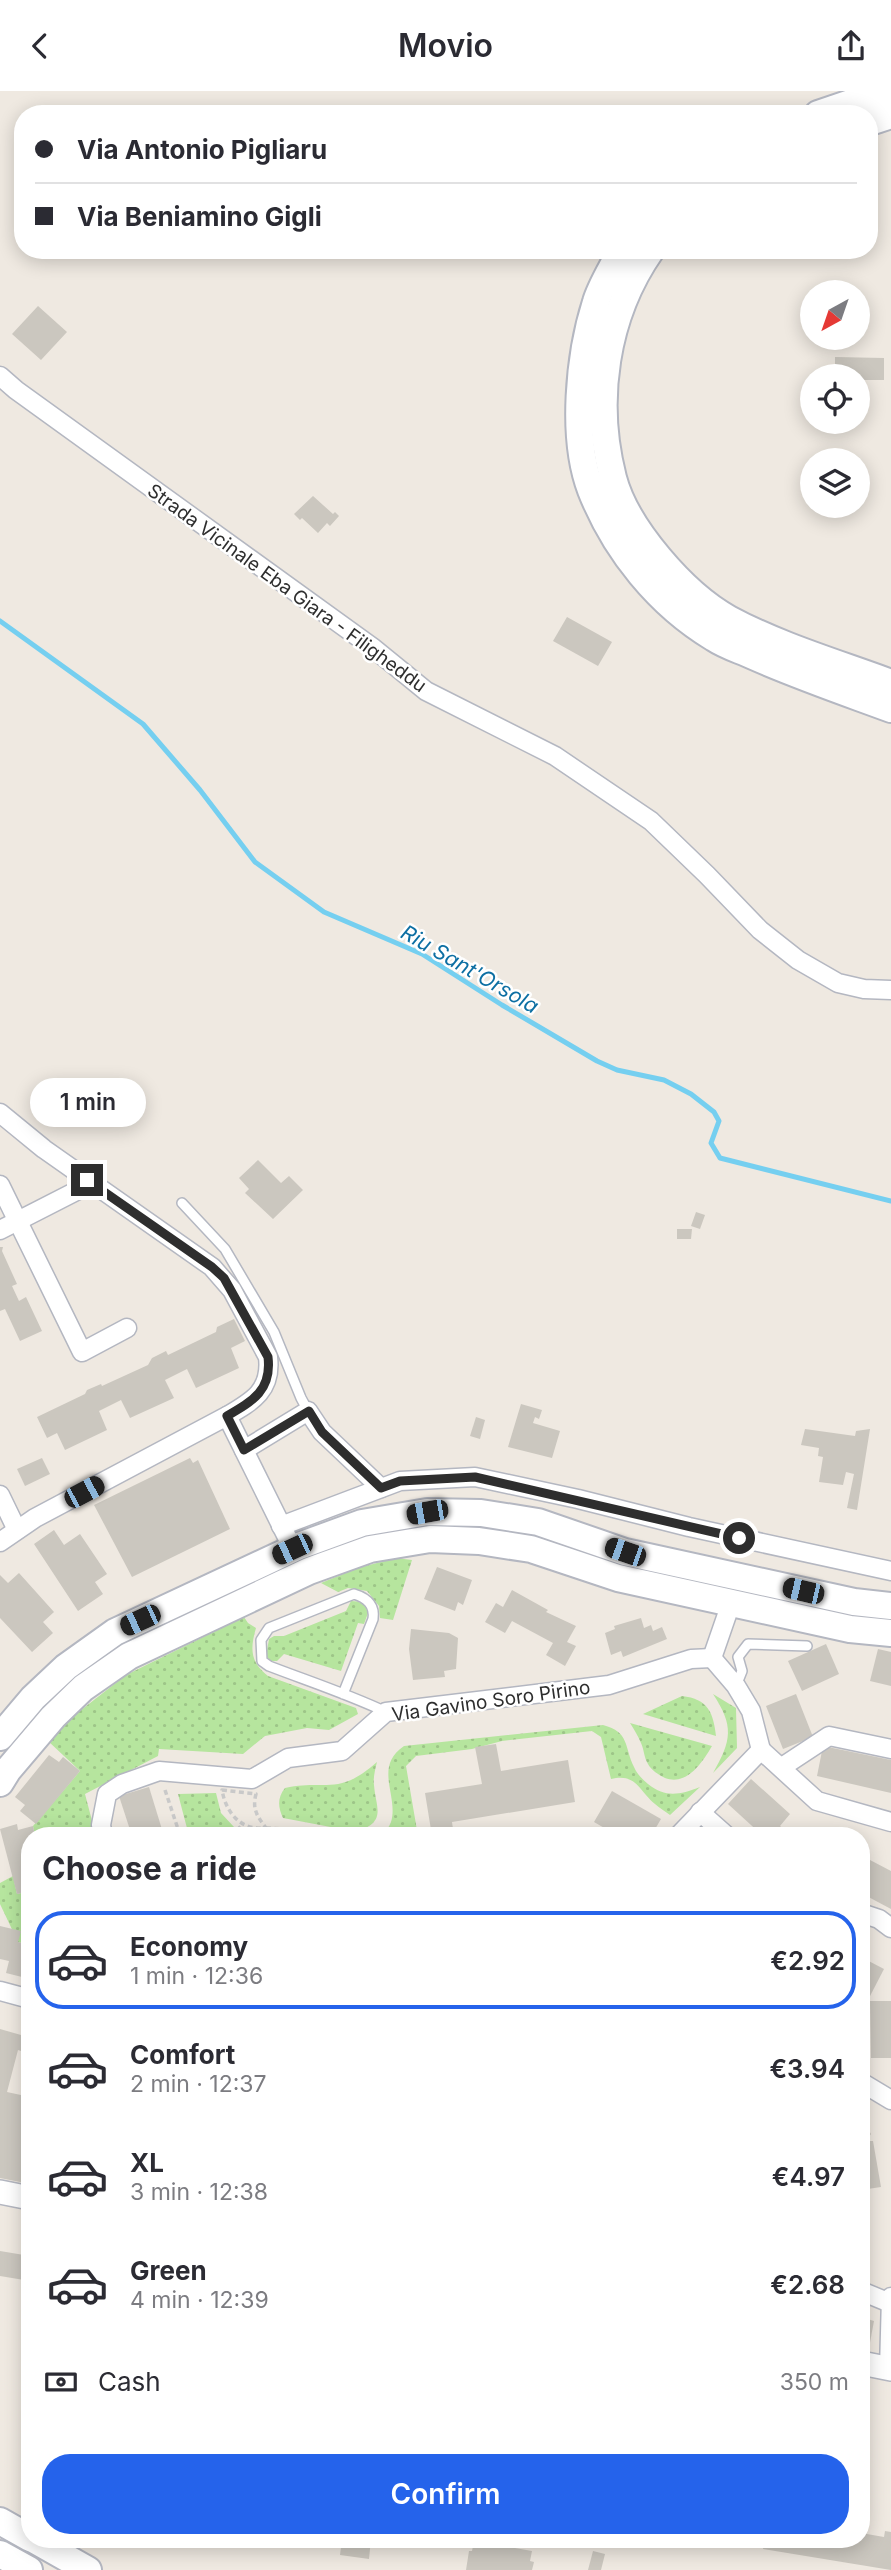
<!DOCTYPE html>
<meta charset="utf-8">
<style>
:root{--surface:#fff;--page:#f2f2f3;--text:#2b2b33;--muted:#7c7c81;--line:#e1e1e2;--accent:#2563eb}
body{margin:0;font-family:Inter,sans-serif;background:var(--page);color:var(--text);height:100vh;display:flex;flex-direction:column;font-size:26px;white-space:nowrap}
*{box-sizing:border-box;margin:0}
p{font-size:23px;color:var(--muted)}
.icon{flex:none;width:38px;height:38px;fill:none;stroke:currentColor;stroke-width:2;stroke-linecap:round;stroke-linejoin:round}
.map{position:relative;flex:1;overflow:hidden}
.details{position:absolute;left:21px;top:1736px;width:849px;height:721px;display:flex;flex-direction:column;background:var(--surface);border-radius:28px;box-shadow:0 4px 18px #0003}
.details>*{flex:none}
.guide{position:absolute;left:14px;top:14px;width:864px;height:154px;border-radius:28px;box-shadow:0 4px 18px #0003;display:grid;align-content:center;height:154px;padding:0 21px;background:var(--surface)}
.needle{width:46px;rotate:220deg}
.controls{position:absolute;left:800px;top:189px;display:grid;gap:14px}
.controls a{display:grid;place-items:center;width:70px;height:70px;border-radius:50%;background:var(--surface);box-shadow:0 4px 18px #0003;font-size:35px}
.end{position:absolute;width:32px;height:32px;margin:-16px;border:9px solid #2e2e2e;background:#fff;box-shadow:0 0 0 4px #fff}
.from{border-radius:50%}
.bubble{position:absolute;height:49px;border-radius:24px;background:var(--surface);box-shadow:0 4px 18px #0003;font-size:23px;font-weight:600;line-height:49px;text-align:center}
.car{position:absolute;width:21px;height:42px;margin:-21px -10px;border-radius:9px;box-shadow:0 0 5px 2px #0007;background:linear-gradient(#222 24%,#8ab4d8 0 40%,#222 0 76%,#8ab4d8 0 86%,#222 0)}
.guide b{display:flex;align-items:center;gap:24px;height:66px;font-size:26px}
.guide b+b{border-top:2px solid var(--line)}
.guide i{width:18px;height:18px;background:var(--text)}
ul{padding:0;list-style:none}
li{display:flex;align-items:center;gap:21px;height:98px;margin:0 14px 10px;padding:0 7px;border:4px solid transparent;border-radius:28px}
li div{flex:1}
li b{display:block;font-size:26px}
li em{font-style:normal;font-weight:600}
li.on{border-color:var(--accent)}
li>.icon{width:63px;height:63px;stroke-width:1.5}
h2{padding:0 21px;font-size:32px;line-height:84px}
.pay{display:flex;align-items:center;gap:18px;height:77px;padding:0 21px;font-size:26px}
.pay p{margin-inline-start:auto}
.action{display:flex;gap:14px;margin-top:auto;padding:14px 21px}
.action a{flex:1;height:80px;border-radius:28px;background:var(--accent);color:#fff;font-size:28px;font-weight:600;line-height:80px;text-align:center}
header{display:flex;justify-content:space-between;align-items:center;height:91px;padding:0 21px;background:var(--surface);font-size:32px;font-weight:600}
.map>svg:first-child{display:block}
.green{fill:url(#green-dots)}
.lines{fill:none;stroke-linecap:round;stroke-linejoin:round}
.stream{stroke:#75cff0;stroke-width:5}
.building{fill:#cbc7bf}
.service-casing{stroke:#b4b7c1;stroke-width:12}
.minor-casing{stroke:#b4b7c1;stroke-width:21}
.tertiary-casing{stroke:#b4b7c1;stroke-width:26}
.secondary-casing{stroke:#b4b7c1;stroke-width:30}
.path{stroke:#c9c9c9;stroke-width:3.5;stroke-dasharray:5 3.5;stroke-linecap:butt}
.service{stroke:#fff;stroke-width:9}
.minor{stroke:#fff;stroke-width:18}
.tertiary{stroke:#fff;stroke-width:23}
.secondary{stroke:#fff;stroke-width:26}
.route{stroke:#2e2e2e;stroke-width:9}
.labels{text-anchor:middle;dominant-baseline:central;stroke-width:5;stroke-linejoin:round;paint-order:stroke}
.street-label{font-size:19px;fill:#2e2e2e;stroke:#fff}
.water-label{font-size:21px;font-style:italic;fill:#0d6fa3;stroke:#fff}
</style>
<header><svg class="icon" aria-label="back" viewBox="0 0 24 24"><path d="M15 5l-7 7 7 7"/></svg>Movio<svg class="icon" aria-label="share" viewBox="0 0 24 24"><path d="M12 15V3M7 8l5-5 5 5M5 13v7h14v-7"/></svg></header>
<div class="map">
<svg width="891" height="2479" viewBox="0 0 891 2479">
<defs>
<pattern id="green-dots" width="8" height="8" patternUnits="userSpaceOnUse" patternTransform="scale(1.75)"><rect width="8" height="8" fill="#b6e59e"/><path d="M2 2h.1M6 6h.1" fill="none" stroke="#9dc588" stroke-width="1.8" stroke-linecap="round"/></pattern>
</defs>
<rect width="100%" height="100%" fill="#efe9e1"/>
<g class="green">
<polygon points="396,1467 412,1469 393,1529 380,1527 379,1515 367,1500 348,1497 338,1501 321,1492 358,1477"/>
<path d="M351,1510C360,1510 366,1513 368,1522L364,1533L358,1532L341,1580L284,1563L277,1570H271L266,1565L269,1548L274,1545H284L346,1520Z"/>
<path d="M244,1526L248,1532L256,1537C250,1558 250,1571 268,1585L356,1617L358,1623L329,1639L307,1637L265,1645L243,1663L159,1658L158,1665L85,1703L96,1745H35L33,1735L80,1680L48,1650L76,1623L126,1584Z"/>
<path d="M713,1603L736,1617L737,1657L713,1682C732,1649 734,1635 713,1603Z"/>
<path d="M682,1605C708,1608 713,1621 716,1645L643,1623Z"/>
<path d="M630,1632L712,1655C702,1672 687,1695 665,1687C659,1684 651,1679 648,1673C644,1667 644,1658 641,1652C638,1645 634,1638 630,1632Z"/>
<path d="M603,1634C630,1641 624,1656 634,1676C637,1683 642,1688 648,1693C666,1707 679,1704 700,1696L670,1724C665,1720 659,1717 655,1713C639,1700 637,1682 611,1688L601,1646L592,1640L502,1650L472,1658L416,1665L406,1675L418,1745H381C385,1740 389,1737 391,1731C399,1705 373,1676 404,1655Z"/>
<path d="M377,1671C375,1679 373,1687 374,1694C376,1718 387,1730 357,1741L283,1727C278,1716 277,1707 285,1697C328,1688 337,1706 377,1671Z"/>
<polygon points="216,1702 221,1722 234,1736 224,1745 182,1745 188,1741 178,1703"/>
<polygon points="13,1785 17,1803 30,1800 30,1854 18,1851 0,1813 0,1792"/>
</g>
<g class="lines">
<polyline class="stream" points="0,530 143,633 200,699 255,771 324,821 422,863 502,914 597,970 617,979 664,989 691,1003 714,1021 719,1030 711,1052 720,1067 891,1110"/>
</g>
<g class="building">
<polygon points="38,215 67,241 41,269 12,243"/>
<polygon points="835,266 884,267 884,289 858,289 858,285 835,285"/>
<polygon points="313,405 333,423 335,421 339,425 330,435 327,432 318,442 302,427 300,429 294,423"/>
<polygon points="567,526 612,551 598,575 553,550"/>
<polygon points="258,1069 281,1092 289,1085 303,1099 273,1128 245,1102 249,1098 239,1087"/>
<polygon points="696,1121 705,1124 700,1138 691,1135"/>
<polygon points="677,1138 692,1138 691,1148 677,1148"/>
<polygon points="0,1156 3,1156 2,1160 17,1193 12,1195 19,1210 26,1206 42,1240 20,1250 5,1218 0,1220"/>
<polygon points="234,1228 245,1250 231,1257 239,1277 196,1297 187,1278 165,1289 174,1307 130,1327 121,1309 99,1320 107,1339 65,1359 57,1342 47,1347 37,1326 85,1303 87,1299 101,1293 102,1295 148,1274 152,1267 166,1260 168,1264 216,1241 217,1236"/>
<polygon points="521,1313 542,1319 539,1328 535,1326 533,1332 560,1340 552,1367 508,1356"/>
<polygon points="476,1326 485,1329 480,1348 470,1345"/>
<polygon points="805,1338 855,1345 856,1340 870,1338 857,1419 847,1417 854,1383 846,1381 843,1394 819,1391 823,1366 818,1365 819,1357 801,1354"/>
<polygon points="42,1367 50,1383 25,1395 17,1378"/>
<polygon points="190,1367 193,1372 198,1369 230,1438 132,1486 94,1414"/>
<polygon points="54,1439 64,1454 80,1443 107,1483 95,1491 103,1503 78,1520 34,1453"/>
<polygon points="437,1476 472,1489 463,1514 458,1511 455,1520 424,1508"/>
<polygon points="19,1482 54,1521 43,1531 53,1542 32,1561 0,1527 0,1484 8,1492"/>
<polygon points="512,1499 548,1519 546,1521 576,1535 567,1551 576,1555 565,1575 546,1564 553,1552 512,1530 505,1542 485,1531 496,1512 503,1516"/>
<polygon points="641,1527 644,1537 651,1534 653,1540 662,1536 667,1548 623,1566 621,1560 611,1564 605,1542 615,1538 614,1535"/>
<polygon points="411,1538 449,1542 458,1547 456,1578 444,1580 445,1586 413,1589 409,1558"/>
<polygon points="826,1553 839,1583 802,1600 788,1570"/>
<polygon points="878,1558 891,1561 891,1595 870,1590"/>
<polygon points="796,1603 813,1646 783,1658 766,1615"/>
<polygon points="496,1653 501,1680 568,1669 575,1711 452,1731 454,1745 432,1745 425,1702 482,1693 475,1656"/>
<polygon points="823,1655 891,1669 891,1702 817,1685"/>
<polygon points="49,1664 59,1671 63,1666 80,1680 36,1733 20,1720 25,1714 15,1706"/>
<polygon points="751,1688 790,1723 780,1735 791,1745 763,1745 728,1713"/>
<polygon points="149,1696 164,1745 132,1745 119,1705"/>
<polygon points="612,1700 661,1728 651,1745 611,1745 613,1742 594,1731"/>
<polygon points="17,1733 18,1739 33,1735 35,1745 30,1745 30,1800 17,1803 0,1738"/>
<polygon points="861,1761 870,1769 891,1780 891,1818 861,1802"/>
<polygon points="0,1835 21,1840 18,1851 30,1854 30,1888 6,1882 9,1870 0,1868"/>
<polygon points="861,1866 884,1878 869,1907 861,1903"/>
<polygon points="870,1910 891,1910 891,1967 871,1967"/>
<polygon points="24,1933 30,1934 30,1963 18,1959 7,2001 30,2006 30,2093 0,2087 0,1938 21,1944"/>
<polygon points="861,2026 871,2043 866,2050 873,2050 881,2096 861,2099"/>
<polygon points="0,2160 30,2165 30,2190 0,2185"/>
<polygon points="861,2226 874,2230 869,2257 861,2256"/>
<polygon points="885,2440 891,2441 891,2479 763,2458 765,2448 861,2448 861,2442 884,2446"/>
<polygon points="342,2448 371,2448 369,2468 340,2464"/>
<polygon points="474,2450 532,2460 530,2470 534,2471 532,2479 466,2479 469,2460 472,2460"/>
<polygon points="593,2460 605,2463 601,2479 588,2479"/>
</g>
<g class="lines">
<defs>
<g id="service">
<polyline points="182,1112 225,1158 274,1241 301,1307 308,1320"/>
<polyline points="736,1595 742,1580 738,1566 748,1553 807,1555"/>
<path d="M343,1603L373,1528C375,1514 367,1507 354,1503L269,1537L261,1549L262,1570L269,1575C308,1590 348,1603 386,1621"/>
</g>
<g id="minor">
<polyline points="0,285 16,299 372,556 426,600 555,665 651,730 707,784 760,839 798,869 838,892 864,898 891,899"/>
<path d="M0,1022L44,1058L212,1176L232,1199L268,1266C272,1299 253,1310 227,1325"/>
<polyline points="0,1094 82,1261 127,1237"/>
<polyline points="0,1139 92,1092"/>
<polyline points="244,1359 308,1320 322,1341 381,1397"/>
<polyline points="0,1404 17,1439"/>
<polyline points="281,1435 400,1390 475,1386 578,1408 689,1436 891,1480"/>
<polyline points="0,1451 35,1427 227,1325 287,1446"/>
<polyline points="712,1567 736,1595 751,1620 761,1659"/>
<polyline points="712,1567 731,1512"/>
<polyline points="761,1659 817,1710 891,1731"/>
<polyline points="782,1676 829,1645 891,1658"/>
<polyline points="700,1721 727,1745"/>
<polyline points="103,1745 101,1734 107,1703 122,1693 159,1680 252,1688 288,1667 342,1660 386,1621 609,1594 691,1568 712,1567"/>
<polyline points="678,1745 761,1659"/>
<polyline points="861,1822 879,1828 891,1837"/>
<polyline points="0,1900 30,1908"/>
<polyline points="861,1991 891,2009"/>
<polyline points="861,2200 890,2212"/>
<polyline points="889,2278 891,2206"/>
</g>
<g id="tertiary">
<polyline points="0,2101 30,2107"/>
<polyline points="861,2272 891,2278"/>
</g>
<g id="secondary">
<polyline points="818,23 886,0"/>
<polyline points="870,31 891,24"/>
<path d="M621,159C613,176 601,194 596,211C579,264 571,347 591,399C615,460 659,514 714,547C726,555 740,559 753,565C798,585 845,601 891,618"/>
<path d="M651,159C605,225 593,310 613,387C626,437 684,503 729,528C779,555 837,572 891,592"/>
<polyline points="0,1646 33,1607 66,1576 115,1541 299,1455 362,1432 427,1421 481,1422 538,1431 625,1461 854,1511 891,1515"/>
<polyline points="0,1692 8,1679 53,1626 83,1597 129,1565 309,1480 370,1458 430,1448 479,1450 531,1458 618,1487 850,1538 891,1542"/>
<polyline points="0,2430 30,2447"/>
<polyline points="33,2448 88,2479"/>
<polyline points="0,2463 29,2479"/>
</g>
</defs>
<use href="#service" class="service-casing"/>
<use href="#minor" class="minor-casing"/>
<use href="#tertiary" class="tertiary-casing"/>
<use href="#secondary" class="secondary-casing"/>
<g class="path">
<polyline points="165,1699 178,1738 172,1745"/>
<path d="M222,1699L256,1703C252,1718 257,1725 266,1737C241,1740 226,1722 222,1699Z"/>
<polyline points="266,1737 287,1738"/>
<polyline points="231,1745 242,1734"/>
</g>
<use href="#service" class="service"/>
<use href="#minor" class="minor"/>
<use href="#tertiary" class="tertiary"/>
<use href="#secondary" class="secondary"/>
</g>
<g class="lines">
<path class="route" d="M87,1089L212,1176L224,1187L268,1266C272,1299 253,1310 227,1325L244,1359L309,1320L322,1341L381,1397L400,1390L475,1386L739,1447"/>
</g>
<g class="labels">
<g class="street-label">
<text transform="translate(287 497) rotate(36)">Strada Vicinale Eba Giara - Filigheddu</text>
<text transform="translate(491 1610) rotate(-8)">Via Gavino Soro Pirino</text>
</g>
<g class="water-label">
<text transform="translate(470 878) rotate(30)">Riu Sant'Orsola</text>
</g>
</g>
</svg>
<div class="controls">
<a><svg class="needle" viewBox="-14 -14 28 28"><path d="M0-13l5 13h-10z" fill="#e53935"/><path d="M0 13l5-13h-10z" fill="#7c7c81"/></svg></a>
<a><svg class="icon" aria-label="locate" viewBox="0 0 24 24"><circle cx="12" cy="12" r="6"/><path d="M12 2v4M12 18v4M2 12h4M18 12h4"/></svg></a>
<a><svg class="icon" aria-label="layers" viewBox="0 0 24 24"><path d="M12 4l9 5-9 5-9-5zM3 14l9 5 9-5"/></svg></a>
</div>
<i class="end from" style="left:739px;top:1447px"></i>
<i class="end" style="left:87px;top:1089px"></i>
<div class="bubble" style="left:30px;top:987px;width:116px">1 min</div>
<i class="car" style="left:84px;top:1401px;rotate:62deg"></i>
<i class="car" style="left:427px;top:1421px;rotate:260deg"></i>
<i class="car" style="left:292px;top:1458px;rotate:245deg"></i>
<i class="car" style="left:625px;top:1461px;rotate:289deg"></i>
<i class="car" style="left:803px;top:1500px;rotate:283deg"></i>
<i class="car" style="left:140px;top:1529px;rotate:245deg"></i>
<div class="guide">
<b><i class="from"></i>Via Antonio Pigliaru</b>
<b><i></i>Via Beniamino Gigli</b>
</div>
<section class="details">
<h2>Choose a ride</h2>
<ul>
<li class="on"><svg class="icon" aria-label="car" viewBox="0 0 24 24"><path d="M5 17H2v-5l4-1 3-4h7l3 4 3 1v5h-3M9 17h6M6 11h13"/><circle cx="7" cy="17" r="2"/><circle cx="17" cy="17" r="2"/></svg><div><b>Economy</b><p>1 min · 12:36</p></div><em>€2.92</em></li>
<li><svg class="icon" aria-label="car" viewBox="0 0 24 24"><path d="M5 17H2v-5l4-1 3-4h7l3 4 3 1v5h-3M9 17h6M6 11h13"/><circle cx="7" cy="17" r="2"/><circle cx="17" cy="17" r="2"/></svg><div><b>Comfort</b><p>2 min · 12:37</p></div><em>€3.94</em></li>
<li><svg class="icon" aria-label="car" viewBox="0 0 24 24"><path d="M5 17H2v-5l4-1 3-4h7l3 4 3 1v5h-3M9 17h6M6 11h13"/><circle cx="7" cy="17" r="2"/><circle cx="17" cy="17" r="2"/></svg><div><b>XL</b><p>3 min · 12:38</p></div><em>€4.97</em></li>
<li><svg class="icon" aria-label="car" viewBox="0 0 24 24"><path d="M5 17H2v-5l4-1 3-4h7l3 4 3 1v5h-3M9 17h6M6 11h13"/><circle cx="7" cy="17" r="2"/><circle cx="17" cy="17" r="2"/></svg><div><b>Green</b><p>4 min · 12:39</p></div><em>€2.68</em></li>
</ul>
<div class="pay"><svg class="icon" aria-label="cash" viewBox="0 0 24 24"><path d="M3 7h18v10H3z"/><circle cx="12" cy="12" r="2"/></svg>Cash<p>350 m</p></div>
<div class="action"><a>Confirm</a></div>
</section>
</div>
